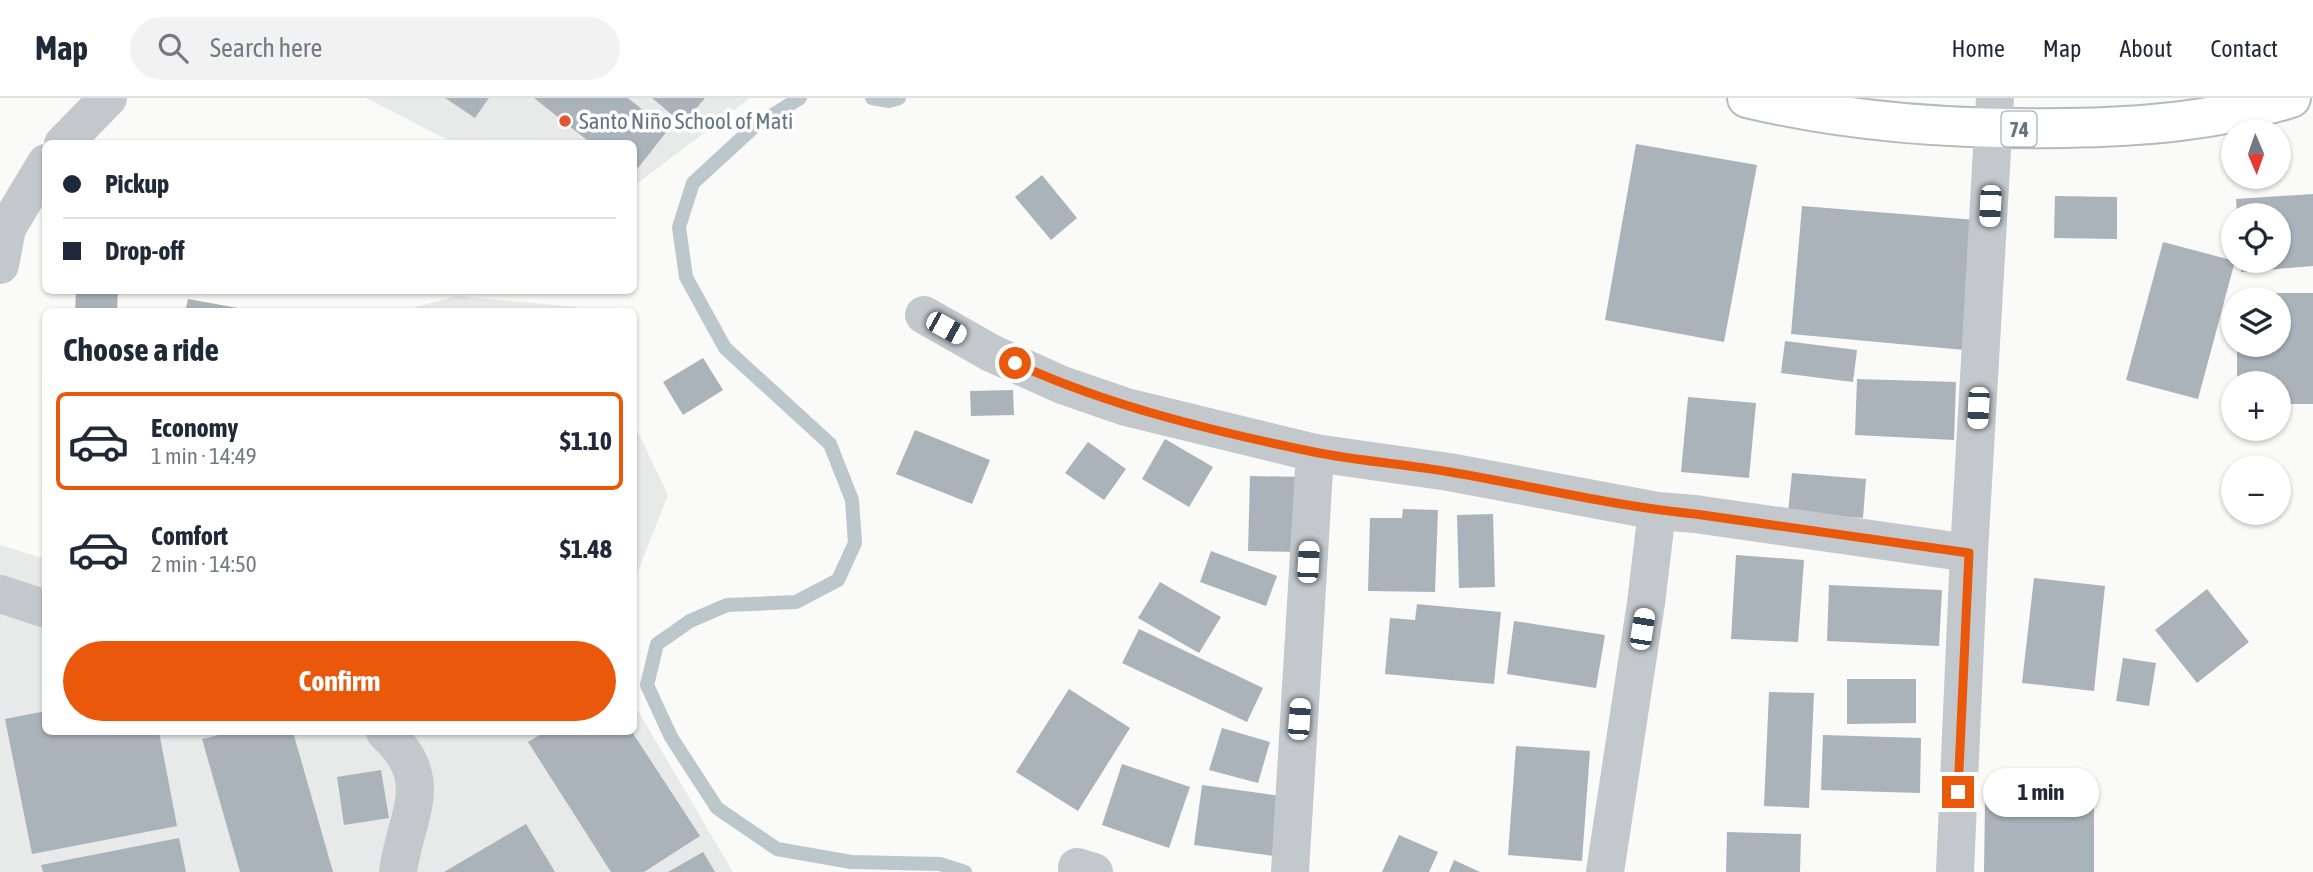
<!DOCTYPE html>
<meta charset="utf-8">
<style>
:root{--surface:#fff;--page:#f2f2f3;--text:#1f2937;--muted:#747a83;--line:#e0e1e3;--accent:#ea580c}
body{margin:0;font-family:"Asap Condensed",sans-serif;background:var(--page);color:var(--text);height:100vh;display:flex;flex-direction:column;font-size:26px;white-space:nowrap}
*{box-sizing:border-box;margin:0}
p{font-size:23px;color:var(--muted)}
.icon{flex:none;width:38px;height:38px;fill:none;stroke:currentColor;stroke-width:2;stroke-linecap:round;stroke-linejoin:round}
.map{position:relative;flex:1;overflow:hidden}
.panel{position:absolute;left:42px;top:210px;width:595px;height:427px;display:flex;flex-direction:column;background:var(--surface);border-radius:10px;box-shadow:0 2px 5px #0004}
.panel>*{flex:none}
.top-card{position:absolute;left:42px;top:42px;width:595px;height:154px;border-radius:10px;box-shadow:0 2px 5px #0004;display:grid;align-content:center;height:154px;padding:0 21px;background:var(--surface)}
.needle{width:46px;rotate:178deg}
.fabs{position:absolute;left:2221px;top:21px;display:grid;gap:14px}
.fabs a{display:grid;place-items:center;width:70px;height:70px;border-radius:50%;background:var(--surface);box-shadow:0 2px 5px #0004;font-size:35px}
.end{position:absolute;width:32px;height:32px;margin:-16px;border:9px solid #ea580c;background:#fff;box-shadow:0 0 0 4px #fff}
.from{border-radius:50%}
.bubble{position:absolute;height:49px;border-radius:24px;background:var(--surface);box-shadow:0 2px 5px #0004;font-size:23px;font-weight:700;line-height:49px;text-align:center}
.car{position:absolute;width:21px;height:42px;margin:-21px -10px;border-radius:9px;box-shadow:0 0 5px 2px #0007;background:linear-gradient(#fff 24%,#345 0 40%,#fff 0 76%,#345 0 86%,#fff 0)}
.top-card b{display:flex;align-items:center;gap:24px;height:66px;font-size:26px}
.top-card b+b{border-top:2px solid var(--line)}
.top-card i{width:18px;height:18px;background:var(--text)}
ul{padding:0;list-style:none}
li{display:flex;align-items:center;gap:21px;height:98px;margin:0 14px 10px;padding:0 7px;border:4px solid transparent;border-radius:10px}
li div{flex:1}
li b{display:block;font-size:26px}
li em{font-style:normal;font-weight:700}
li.selected{border-color:var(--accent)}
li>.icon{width:63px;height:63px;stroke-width:1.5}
h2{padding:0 21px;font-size:32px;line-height:84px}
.button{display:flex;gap:14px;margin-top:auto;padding:14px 21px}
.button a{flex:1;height:80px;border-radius:42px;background:var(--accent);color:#fff;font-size:28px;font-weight:700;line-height:80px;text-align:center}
header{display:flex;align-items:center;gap:42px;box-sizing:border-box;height:98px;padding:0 35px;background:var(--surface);border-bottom:2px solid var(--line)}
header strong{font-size:33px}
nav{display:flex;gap:38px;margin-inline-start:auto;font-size:24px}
.search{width:490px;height:63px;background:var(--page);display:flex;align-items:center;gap:18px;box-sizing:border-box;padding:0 24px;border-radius:38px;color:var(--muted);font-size:26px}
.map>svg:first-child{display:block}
.built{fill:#e8e9e9}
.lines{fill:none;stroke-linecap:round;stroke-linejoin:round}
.stream{stroke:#bbc7cb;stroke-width:14}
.building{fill:#aab3b9}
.major-casing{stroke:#b5babe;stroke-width:42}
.minor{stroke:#c3c8cc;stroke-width:38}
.major{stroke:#fff;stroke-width:38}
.route{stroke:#ea580c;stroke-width:9}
.poi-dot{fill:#e4572e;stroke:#fff;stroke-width:2.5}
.labels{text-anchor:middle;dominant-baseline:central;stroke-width:7;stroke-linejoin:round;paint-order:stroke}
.shield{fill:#fff;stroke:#939fa8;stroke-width:2}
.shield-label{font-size:21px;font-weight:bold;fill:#657683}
.poi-label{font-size:23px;fill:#657683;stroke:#fff;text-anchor:start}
</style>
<header>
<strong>Map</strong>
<div class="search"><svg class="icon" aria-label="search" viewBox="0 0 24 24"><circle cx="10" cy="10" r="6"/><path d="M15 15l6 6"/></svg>Search here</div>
<nav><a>Home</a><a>Map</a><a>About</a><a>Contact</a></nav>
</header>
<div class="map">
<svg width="2313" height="774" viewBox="0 0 2313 774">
<rect width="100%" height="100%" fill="#fafaf8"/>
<g class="built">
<polygon points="366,0 750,0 634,88 634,46 454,45"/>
<polygon points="456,198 577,209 580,213 402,213"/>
<polygon points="634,326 668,397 634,483"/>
<polygon points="0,447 45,461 46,634 634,634 634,606 733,774 0,774"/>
</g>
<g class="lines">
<g class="stream">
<polyline points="800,0 755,28 693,85 679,129 686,179 725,250 830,346 852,402 855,445 838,482 796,504 727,507 690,523 657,546 647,587 671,639 717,710 777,751 851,764 940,766 965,774"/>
<polyline points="872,0 889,3 899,0"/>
</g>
</g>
<g class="building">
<polygon points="445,0 489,0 475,20"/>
<polygon points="534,0 628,0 668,32 634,75 634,46 592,46"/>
<polygon points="652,0 705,0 683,26"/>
<polygon points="1636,46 1757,67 1724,244 1605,222"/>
<polygon points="1042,77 1077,120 1051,142 1015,99"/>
<polygon points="2313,96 2313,168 2241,174 2241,163 2278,163 2278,117 2237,117 2236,101"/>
<polygon points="2055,98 2117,99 2117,141 2054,140"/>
<polygon points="1802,108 1976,122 1964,252 1791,236"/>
<polygon points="2163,144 2235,163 2198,301 2126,282"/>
<polygon points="76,192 118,192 117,214 75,214"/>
<polygon points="2237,195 2313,195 2313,306 2278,306 2278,285 2237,285 2237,247 2278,247 2278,201 2237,201"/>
<polygon points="188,201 249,212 249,214 185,214"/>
<polygon points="1785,243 1857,252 1853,284 1781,275"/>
<polygon points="703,260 723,292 683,317 663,284"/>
<polygon points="1857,281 1956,284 1954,342 1855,337"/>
<polygon points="1013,292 1014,317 971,318 970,293"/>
<polygon points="1688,299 1756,305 1749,380 1681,374"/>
<polygon points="915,332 990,362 972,406 896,376"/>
<polygon points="1165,341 1213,369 1189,409 1142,381"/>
<polygon points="1088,344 1126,371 1104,402 1065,375"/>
<polygon points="1792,375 1866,381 1863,420 1788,414"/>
<polygon points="1250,378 1304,379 1303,454 1248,453"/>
<polygon points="1403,411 1438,412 1435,494 1368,493 1370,420 1402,420"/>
<polygon points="1493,416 1495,489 1459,490 1457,417"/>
<polygon points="1211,453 1277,478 1266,508 1200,484"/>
<polygon points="1736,457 1804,462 1798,544 1731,541"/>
<polygon points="2034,480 2105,488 2094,593 2022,585"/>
<polygon points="1160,484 1221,519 1199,555 1138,520"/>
<polygon points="1829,487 1942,492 1939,548 1827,543"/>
<polygon points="2207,491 2249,544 2197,585 2155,532"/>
<polygon points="1417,506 1501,514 1494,586 1385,576 1390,520 1415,522"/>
<polygon points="1514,523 1605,537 1596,590 1507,576"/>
<polygon points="1139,531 1263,590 1247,624 1122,565"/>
<polygon points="2123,560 2156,565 2149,608 2116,603"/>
<polygon points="1847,581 1916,581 1916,625 1847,626"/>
<polygon points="1069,591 1130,630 1078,713 1016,674"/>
<polygon points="1769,594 1814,595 1809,710 1764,708"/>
<polygon points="46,613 46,634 159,634 177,728 32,756 5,621"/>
<polygon points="1222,630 1270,644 1258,685 1209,672"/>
<polygon points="231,634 293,634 333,774 240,774 202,641"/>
<polygon points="545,634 632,634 700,738 644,774 611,774 528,644"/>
<polygon points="1823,637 1921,640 1920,695 1821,692"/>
<polygon points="1516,648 1590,653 1582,763 1508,757"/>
<polygon points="1122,666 1190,689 1169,750 1102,727"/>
<polygon points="381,672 389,720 344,727 337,679"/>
<polygon points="1202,687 1281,698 1273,758 1194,747"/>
<polygon points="1985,704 2094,705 2094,774 1984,774"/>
<polygon points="526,726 555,774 444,774"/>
<polygon points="1727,734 1801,736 1800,774 1726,774"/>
<polygon points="1399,737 1438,754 1429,774 1382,774"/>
<polygon points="179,740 186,774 43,774 41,767"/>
<polygon points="703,754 715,774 668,774"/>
<polygon points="1454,762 1480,774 1449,774"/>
</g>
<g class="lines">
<defs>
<path id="major" d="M1747,0C1851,25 1957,32 2064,30C2140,29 2218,23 2291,0"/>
</defs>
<use href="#major" class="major-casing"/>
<g class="minor">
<polyline points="63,46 108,0"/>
<polyline points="0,167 7,130 46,65"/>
<polyline points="924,217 991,255 1062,287 1126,309 1315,355 1449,374 1657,413"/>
<polyline points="0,496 46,511"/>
<path d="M385,634C438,683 406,715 398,774"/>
<polyline points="1077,769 1094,774"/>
<polyline points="1290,774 1315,355"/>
<polyline points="1605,774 1646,505 1657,413 1695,416 1969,455"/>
<polyline points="1955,774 1969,455 1995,0"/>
</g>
<use href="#major" class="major"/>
</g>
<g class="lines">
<path class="route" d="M1015,265C1109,308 1212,333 1314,354C1358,363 1405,366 1450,374C1532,388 1613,408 1695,416L1969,455L1958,694"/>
</g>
<circle class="poi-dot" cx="565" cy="23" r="7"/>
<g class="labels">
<rect class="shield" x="2001.5" y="13.5" width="35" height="35" rx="5"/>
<g class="shield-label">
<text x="2019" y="31">74</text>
</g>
<g class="poi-label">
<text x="579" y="23">Santo Niño School of Mati</text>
</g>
</g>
</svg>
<div class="fabs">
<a><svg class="needle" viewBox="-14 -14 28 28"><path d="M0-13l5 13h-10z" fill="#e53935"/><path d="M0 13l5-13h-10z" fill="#747a83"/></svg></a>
<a><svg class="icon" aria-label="locate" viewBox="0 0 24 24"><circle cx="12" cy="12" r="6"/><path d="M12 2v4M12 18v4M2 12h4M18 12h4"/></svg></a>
<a><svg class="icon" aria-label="layers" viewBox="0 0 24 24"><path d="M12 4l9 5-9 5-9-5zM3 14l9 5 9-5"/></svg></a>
<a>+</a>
<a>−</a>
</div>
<i class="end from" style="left:1015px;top:265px"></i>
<i class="end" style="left:1958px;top:694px"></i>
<div class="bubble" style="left:1983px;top:670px;width:116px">1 min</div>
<i class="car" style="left:1990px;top:108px;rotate:183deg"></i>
<i class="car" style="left:946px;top:230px;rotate:119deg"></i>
<i class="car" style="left:1978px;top:310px;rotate:183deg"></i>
<i class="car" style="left:1308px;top:464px;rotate:3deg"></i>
<i class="car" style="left:1642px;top:531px;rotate:9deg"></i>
<i class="car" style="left:1299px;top:621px;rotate:4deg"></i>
<div class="top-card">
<b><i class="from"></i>Pickup</b>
<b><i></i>Drop-off</b>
</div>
<section class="panel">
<h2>Choose a ride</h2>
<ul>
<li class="selected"><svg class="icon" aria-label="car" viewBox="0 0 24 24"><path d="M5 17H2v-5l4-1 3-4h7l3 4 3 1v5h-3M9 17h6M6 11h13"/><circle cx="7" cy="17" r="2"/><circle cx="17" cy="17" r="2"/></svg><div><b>Economy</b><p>1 min · 14:49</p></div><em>$1.10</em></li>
<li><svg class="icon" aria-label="car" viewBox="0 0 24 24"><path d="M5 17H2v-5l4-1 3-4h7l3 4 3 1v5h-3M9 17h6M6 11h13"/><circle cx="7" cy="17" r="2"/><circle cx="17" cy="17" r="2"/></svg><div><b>Comfort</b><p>2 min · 14:50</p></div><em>$1.48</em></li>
</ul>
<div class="button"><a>Confirm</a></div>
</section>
</div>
